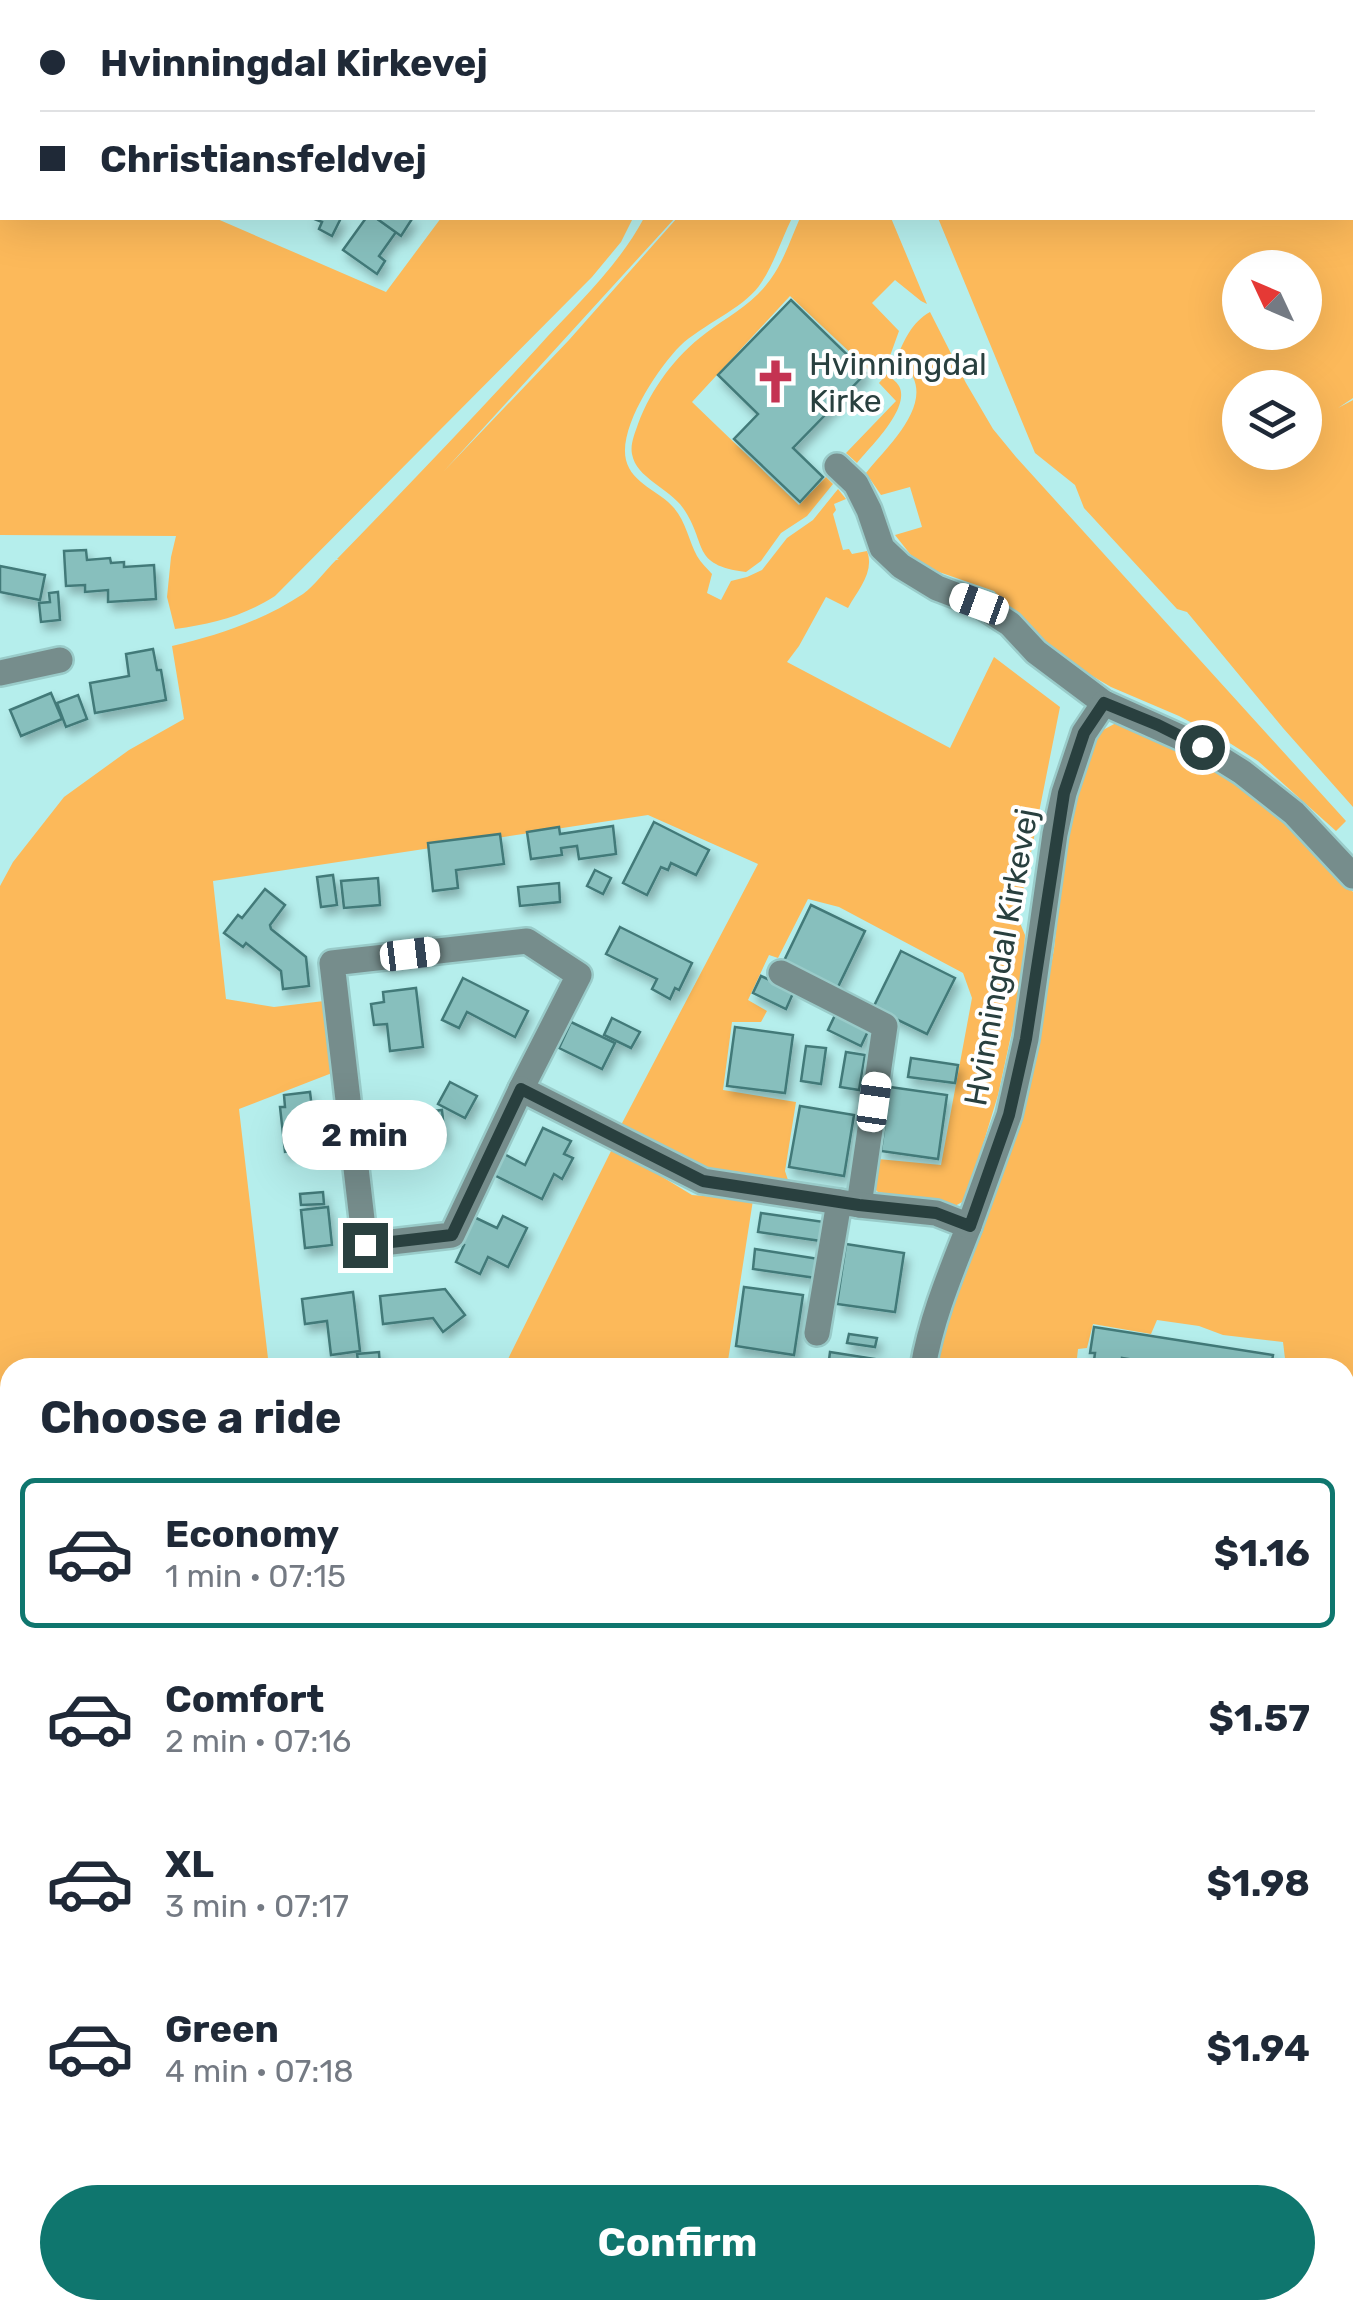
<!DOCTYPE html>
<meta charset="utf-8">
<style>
:root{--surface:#fff;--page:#f6f6f7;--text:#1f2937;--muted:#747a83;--line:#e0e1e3;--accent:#0f766e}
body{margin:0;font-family:Rubik,sans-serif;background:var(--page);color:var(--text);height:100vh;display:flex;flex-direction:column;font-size:38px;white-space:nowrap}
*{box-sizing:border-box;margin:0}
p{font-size:32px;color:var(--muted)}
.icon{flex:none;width:55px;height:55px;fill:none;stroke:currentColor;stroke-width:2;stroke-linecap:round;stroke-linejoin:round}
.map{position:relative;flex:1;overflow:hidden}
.details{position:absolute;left:0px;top:1358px;width:1355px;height:962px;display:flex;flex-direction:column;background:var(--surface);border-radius:30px 30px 0 0;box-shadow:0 10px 40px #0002}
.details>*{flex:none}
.guide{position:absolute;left:0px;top:0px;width:1355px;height:220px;box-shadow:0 10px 40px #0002;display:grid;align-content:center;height:220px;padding:0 40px;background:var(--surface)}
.needle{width:65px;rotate:314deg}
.controls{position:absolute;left:1222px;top:250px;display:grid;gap:20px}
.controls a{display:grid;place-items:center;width:100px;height:100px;border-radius:50%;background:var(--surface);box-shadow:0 10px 40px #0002;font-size:50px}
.end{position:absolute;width:45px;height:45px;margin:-22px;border:12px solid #29403f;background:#fff;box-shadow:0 0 0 5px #fff}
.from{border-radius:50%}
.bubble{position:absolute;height:70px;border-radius:35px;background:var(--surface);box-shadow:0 10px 40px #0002;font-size:32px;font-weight:700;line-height:70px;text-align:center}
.car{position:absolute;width:30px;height:60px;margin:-30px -15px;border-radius:12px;box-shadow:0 0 8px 2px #0007;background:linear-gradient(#fff 24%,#345 0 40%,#fff 0 76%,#345 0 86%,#fff 0)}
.guide b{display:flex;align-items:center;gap:35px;height:95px;font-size:38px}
.guide b+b{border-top:2px solid var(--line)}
.guide i{width:25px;height:25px;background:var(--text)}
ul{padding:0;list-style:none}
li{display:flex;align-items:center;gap:30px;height:150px;margin:0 20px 15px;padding:0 20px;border:5px solid transparent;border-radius:15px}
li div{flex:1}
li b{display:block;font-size:38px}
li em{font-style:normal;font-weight:700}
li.active{border-color:var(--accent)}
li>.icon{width:90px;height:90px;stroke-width:1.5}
h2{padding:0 40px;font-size:45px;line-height:120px}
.action{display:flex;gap:20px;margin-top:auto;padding:20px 40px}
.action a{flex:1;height:115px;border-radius:60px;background:var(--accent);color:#fff;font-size:40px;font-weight:700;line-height:115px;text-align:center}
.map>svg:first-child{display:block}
.green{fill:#fcb95a;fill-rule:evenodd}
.building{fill:#87bfbd;stroke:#437a79;stroke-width:2.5;filter:url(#shadow)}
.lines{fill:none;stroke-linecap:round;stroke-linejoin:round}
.minor-casing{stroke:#99cbc9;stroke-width:30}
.minor{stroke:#768d8c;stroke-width:25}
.route{stroke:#29403f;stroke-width:12}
.labels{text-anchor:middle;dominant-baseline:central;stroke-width:8;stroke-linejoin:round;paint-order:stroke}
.poi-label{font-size:32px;fill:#29403f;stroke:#fff;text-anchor:start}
.street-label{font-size:32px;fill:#29403f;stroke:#fff}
</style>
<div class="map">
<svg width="1353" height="2318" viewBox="0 0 1353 2318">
<defs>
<filter id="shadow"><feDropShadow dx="4" dy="7" stdDeviation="5" flood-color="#0004"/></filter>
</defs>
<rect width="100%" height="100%" fill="#b5eeec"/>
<g class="green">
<path d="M1002,0H1353V398L1338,408L1353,400V807L1283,728L1187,612L1177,609L1084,508L1075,485L1035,453L938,218H1352V2H997ZM1240,268H1305V332H1240ZM1240,388H1305V452H1240Z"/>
<path d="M0,181H2V218H215L386,292L441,218H633L621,242L592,277L275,596C244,616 212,624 175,629L167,597L171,557L176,536L0,535Z"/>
<path d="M644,218H675L444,471L569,340L677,218H792C781,240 774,265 759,286C742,309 702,325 680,346C658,368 618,428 626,460C632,484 660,491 674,508C686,522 689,541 697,556C701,563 707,568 712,574L707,593L721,600L731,581L747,577L762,570L787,538L813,520L838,489L846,499L834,504L836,510L833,514L843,550L849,549L852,554L867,551C875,572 858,590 848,608L826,597L799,646L787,662L950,748L994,657L1060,707L1018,918L1025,935L1022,985L998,1095L966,1200L953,1207L878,1192L869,1184L878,1159L941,1165L972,998L963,973L839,907L808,899L778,958L769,955L748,1000L767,1011L761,1022H732L723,1090L796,1102L785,1171L789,1183L703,1169L620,1127L758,864L648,815L213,881L226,999L274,1007L324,1001L332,1073L239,1109L269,1367L10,1368V2189L0,2156V886L13,862L64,797L129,750L184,719L172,646C217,636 264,620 303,594C315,585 325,571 336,560H339L337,559C405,489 472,419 538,347C575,306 618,267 644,218Z"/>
<path d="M800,218H891L927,304L921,301L895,280L872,303L899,331L890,356L873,374L790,296L692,402L799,505L826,477L833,484L807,516L781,533L761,561L746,572C690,565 708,544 683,508C669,488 636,478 632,454C630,444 635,433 638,424C651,389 675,356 706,333C728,316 753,304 770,280C783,263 791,238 800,218Z"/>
<path d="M930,312L966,383L993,429L1016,457L1346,821L1336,831L1258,761L1228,742L1179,716L1111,687L1070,663L1036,635L994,591L936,571L914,559L895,535L922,527L910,487L881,495L866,473C885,449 929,410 913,377C910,370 902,364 896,359C905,339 911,323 930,312Z"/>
<path d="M887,374C891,378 896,381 899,386C911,408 870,447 857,463L846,453L896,401L879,383Z"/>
<polygon points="1116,723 1129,724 1203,759 1237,781 1301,834 1353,892 1353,1415 1345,1415 1345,1368 1286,1367 1283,1342 1223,1335 1199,1326 1157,1320 1151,1334 1093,1324 1087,1348 1078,1349 1076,1367 935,1368 947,1323 970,1263 1018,1120 1040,1028 1054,949 1064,856 1074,796 1095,740 1103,730"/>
<polygon points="613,1147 692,1195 753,1200 727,1367 487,1368 507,1361"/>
<polygon points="1345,1928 1353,1928 1353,2075 1345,2077"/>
<polygon points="46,2310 409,2310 411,2318 48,2318"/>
<polygon points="984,2310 1133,2310 1139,2318 986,2318"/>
</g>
<g class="building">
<polygon points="312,218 341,218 332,236 319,229 322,222"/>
<polygon points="366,218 376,218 396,232 379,256 385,261 377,274 343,250"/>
<polygon points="376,218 409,218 412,219 401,236"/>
<polygon points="791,300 866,373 793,448 823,477 800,502 734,439 758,414 718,375"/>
<polygon points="86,550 87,560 110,558 111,563 124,562 124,567 154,565 156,599 108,602 108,590 85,592 85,585 66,586 64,551"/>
<polygon points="0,566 45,575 40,600 0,592"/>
<polygon points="58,592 60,620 41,622 39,603 50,602 49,593"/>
<polygon points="153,649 157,670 161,670 166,700 95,713 90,683 129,676 126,654"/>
<polygon points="51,693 62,719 21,736 10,710"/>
<polygon points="78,695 87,719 66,727 57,703"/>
<polygon points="654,822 709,850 696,875 671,863 668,870 661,867 647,895 623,883"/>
<polygon points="613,826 616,854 579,859 577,846 561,848 562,855 531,859 527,832 559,827 560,834"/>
<polygon points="500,834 504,864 456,870 458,888 433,891 428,843"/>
<polygon points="595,870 611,878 603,894 587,886"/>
<polygon points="333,875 337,905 321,907 317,877"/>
<polygon points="378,878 380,905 344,908 341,881"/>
<polygon points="559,883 560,902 520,906 518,887"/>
<polygon points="265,889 285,905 270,925 271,929 306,957 309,986 283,989 281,971 246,943 243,947 224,933 238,915 242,918"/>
<polygon points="811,905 865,931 836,991 782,965"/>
<polygon points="620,927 692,963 679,990 675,988 670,999 652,989 657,979 606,954"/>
<polygon points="901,951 955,978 927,1034 873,1008"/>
<polygon points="761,976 794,991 786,1009 753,993"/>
<polygon points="463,978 528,1011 515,1037 467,1012 459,1028 442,1020"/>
<polygon points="416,988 423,1047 390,1051 387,1024 374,1025 371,1004 384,1002 383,992"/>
<polygon points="836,1013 869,1029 861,1046 828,1030"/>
<polygon points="612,1018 640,1032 631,1048 604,1035"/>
<polygon points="571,1022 615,1043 602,1069 559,1048"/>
<polygon points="735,1027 793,1035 785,1093 727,1086"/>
<polygon points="806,1046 826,1048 821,1084 801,1081"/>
<polygon points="846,1052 865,1055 859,1090 840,1087"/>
<polygon points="911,1058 958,1065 955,1083 908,1077"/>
<polygon points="450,1082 477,1096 465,1118 438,1104"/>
<polygon points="890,1087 947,1095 938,1159 881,1151"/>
<polygon points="310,1092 317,1149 285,1152 280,1107 285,1107 284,1095"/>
<polygon points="800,1106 854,1115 844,1176 789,1167"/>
<polygon points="442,1110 445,1138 425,1140 427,1151 408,1154 406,1142 387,1144 384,1117"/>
<polygon points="543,1128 571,1141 564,1154 573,1158 562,1179 554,1174 542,1199 494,1175 504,1154 525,1165"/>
<polygon points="323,1192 324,1204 301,1205 300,1194"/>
<polygon points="328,1207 332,1245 305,1248 301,1210"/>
<polygon points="761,1213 824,1222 821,1241 758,1232"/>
<polygon points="503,1216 527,1228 508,1267 488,1257 480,1274 456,1262 464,1245 461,1244 474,1217 497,1228"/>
<polygon points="846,1244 904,1253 895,1312 837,1304"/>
<polygon points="755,1249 819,1259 816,1278 753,1269"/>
<polygon points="744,1287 803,1295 794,1355 736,1346"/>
<polygon points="445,1289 465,1315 443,1332 433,1318 383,1324 380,1296"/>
<polygon points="353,1292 360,1351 331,1355 327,1321 305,1324 302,1299"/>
<polygon points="1094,1327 1273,1355 1271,1368 1183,1368 1122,1358 1121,1368 1093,1368 1095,1353 1090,1353"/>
<polygon points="849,1334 877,1338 875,1347 847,1343"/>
<polygon points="379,1352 380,1368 359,1368 357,1354"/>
<polygon points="830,1352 888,1361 887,1368 828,1368"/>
<polygon points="1353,1458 1353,1629 1345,1628 1345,1516"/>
<polygon points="1353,1756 1353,1900 1345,1899 1345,1809"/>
<polygon points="1345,2165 1348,2165 1353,2202 1353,2218 1345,2220"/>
<polygon points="1353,2284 1353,2318 1343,2318 1342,2313 1311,2318 1310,2310 1345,2310 1345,2285"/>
<polygon points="704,2310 761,2310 763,2318 705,2318"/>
<polygon points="873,2310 930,2310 931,2318 874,2318"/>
<polygon points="1227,2310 1292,2310 1293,2318 1228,2318"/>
</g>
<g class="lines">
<defs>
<g id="minor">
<polyline points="104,0 104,2"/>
<polyline points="259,0 260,2"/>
<polyline points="306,0 309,2"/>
<polyline points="786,0 787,2"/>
<polyline points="837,466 856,484 869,510 882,548 901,566 937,588 979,604 1010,624 1036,652 1104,703 1202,747 1242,772 1294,813 1353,876"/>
<polyline points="0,673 60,660"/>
<polygon points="527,941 579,975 521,1089 452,1235 365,1245 332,963"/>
<polyline points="781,973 885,1026 859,1205"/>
<path d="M521,1089L703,1181L859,1205L936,1213L969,1226C951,1272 931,1319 923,1368"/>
<polyline points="969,1226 1009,1115 1026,1039 1055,834 1064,793 1084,733 1104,703"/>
<polyline points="817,1333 839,1202"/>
<polyline points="1345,1684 1353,1685"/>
<polyline points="1345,2263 1353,2262"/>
<polyline points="0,2266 10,2299"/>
<polyline points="553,2310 554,2318"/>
<polyline points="973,2310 976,2318"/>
</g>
</defs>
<use href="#minor" class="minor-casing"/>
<use href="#minor" class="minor"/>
</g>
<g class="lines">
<polyline class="route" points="365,1245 452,1235 521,1089 703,1181 859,1205 936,1213 970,1226 1009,1115 1026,1039 1064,793 1084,733 1104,703 1158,725 1202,747"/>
</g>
<defs>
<symbol id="church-bare" viewBox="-9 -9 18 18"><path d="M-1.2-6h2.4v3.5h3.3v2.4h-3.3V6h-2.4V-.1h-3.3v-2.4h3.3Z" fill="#c43352" stroke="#fff" stroke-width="2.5" paint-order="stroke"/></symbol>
</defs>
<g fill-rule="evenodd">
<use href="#church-bare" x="744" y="350" width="63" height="63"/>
</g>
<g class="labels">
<g class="poi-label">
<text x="809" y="364">Hvinningdal<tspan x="809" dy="37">Kirke</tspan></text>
</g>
<g class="street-label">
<text transform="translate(1001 957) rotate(-80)">Hvinningdal Kirkevej</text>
</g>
</g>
</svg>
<div class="controls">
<a><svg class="needle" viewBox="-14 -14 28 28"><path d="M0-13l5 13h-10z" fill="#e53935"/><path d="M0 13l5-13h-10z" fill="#747a83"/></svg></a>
<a><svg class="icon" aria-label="layers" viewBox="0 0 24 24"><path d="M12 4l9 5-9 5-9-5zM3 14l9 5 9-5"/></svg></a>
</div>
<i class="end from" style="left:1202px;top:747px"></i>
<i class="end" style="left:365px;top:1245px"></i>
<div class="bubble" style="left:282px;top:1100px;width:165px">2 min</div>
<i class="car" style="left:979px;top:604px;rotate:290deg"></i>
<i class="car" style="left:410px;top:954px;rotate:83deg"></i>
<i class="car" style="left:874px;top:1102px;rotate:8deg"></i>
<div class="guide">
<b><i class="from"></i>Hvinningdal Kirkevej</b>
<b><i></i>Christiansfeldvej</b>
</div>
<section class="details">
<h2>Choose a ride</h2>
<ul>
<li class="active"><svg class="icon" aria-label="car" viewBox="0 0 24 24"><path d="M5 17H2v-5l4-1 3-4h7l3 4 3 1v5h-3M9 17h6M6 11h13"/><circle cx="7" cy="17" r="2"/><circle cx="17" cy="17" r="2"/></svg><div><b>Economy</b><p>1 min · 07:15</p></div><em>$1.16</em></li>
<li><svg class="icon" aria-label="car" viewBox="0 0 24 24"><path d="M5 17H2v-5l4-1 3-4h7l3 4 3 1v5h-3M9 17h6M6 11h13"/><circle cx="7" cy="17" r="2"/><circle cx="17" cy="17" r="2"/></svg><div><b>Comfort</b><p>2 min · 07:16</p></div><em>$1.57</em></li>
<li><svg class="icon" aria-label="car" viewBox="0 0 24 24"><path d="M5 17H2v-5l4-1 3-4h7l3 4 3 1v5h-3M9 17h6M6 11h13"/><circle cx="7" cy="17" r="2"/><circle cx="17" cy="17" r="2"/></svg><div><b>XL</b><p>3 min · 07:17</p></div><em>$1.98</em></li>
<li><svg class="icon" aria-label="car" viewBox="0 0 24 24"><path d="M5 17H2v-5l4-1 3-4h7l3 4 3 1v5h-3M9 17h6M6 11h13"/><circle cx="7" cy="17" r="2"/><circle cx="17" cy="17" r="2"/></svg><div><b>Green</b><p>4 min · 07:18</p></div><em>$1.94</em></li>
</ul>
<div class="action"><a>Confirm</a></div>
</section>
</div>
